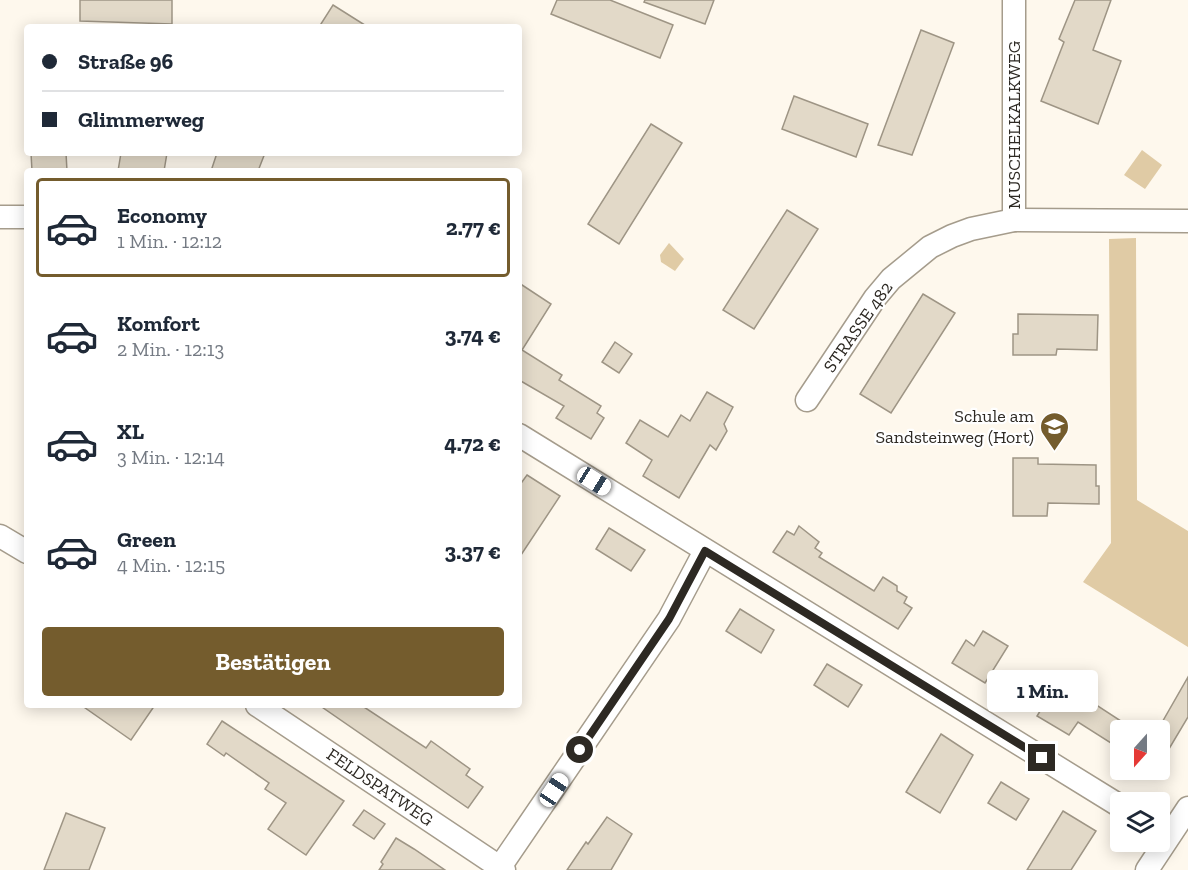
<!DOCTYPE html>
<html lang="de">
<meta charset="utf-8">
<style>
:root{--surface:#fff;--page:#f2f2f3;--text:#1f2937;--muted:#747a83;--line:#e0e1e3;--accent:#745c2d}
body{margin:0;font-family:"Zilla Slab",serif;background:var(--page);color:var(--text);height:100vh;display:flex;flex-direction:column;font-size:22px;white-space:nowrap}
*{box-sizing:border-box;margin:0}
p{font-size:20px;color:var(--muted)}
.icon{flex:none;width:33px;height:33px;fill:none;stroke:currentColor;stroke-width:2;stroke-linecap:round;stroke-linejoin:round}
.map{position:relative;flex:1;overflow:hidden}
.sheet{position:absolute;left:24px;top:168px;width:498px;height:540px;display:flex;flex-direction:column;background:var(--surface);border-radius:6px;box-shadow:0 3px 15px #0003}
.sheet>*{flex:none}
.guide{position:absolute;left:24px;top:24px;width:498px;height:132px;border-radius:6px;box-shadow:0 3px 15px #0003;display:grid;align-content:center;height:132px;padding:0 18px;background:var(--surface)}
.needle{width:39px;rotate:201deg}
.controls{position:absolute;left:1110px;top:720px;display:grid;gap:12px}
.controls a{display:grid;place-items:center;width:60px;height:60px;border-radius:6px;background:var(--surface);box-shadow:0 3px 15px #0003;font-size:30px}
.end{position:absolute;width:27px;height:27px;margin:-14px;border:8px solid #2d2923;background:#fff;box-shadow:0 0 0 3px #fff}
.from{border-radius:50%}
.bubble{position:absolute;height:42px;border-radius:6px;background:var(--surface);box-shadow:0 3px 15px #0003;font-size:20px;font-weight:800;line-height:42px;text-align:center}
.car{position:absolute;width:18px;height:36px;margin:-18px -9px;border-radius:8px;box-shadow:0 0 4px 2px #0007;background:linear-gradient(#fff 24%,#345 0 40%,#fff 0 76%,#345 0 86%,#fff 0)}
.guide b{display:flex;align-items:center;gap:21px;height:57px;font-size:22px}
.guide b+b{border-top:2px solid var(--line)}
.guide i{width:15px;height:15px;background:var(--text)}
ul{padding:10px 0 0;list-style:none}
li{display:flex;align-items:center;gap:18px;height:99px;margin:0 12px 9px;padding:0 6px;border:3px solid transparent;border-radius:6px}
li div{flex:1}
li b{display:block;font-size:22px}
li em{font-style:normal;font-weight:800}
li.active{border-color:var(--accent)}
li>.icon{width:54px;height:54px;stroke-width:1.5}
.action{display:flex;gap:12px;margin-top:auto;padding:12px 18px}
.action a{flex:1;height:69px;border-radius:6px;background:var(--accent);color:#fff;font-size:24px;font-weight:800;line-height:69px;text-align:center}
.map>svg:first-child{display:block}
.green{fill:#e0cba5}
.building{fill:#e2d9c8;stroke:#9e9585;stroke-width:1.5}
.lines{fill:none;stroke-linecap:round;stroke-linejoin:round}
.street-casing{stroke:#a59c8c;stroke-width:25}
.street{stroke:#fff;stroke-width:22}
.route{stroke:#2d2923;stroke-width:8}
.labels{text-anchor:middle;dominant-baseline:central;stroke-width:4.5;stroke-linejoin:round;paint-order:stroke}
.street-label{font-size:18px;fill:#2d2923;stroke:#fff}
.poi-label{font-size:18px;fill:#2d2923;stroke:#fff;text-anchor:end}
</style>
<div class="map">
<svg width="1188" height="870" viewBox="0 0 1188 870">
<rect width="100%" height="100%" fill="#fef8ed"/>
<g class="green">
<polygon points="1142,150 1162,165 1145,189 1124,175"/>
<polygon points="1136,238 1137,500 1188,531 1188,647 1083,582 1111,543 1109,239"/>
<polygon points="669,243 684,259 675,271 661,262 660,255"/>
</g>
<g class="building">
<polygon points="80,0 172,0 172,24 80,21"/>
<polygon points="557,0 610,0 673,25 660,58 551,14"/>
<polygon points="645,0 714,0 705,24 644,2"/>
<polygon points="1075,0 1111,0 1093,50 1121,61 1098,124 1041,101 1064,42 1059,39"/>
<polygon points="333,5 368,27 319,27"/>
<polygon points="921,30 954,43 912,155 878,145"/>
<polygon points="794,96 868,124 856,157 782,129"/>
<polygon points="651,124 682,143 619,244 588,224"/>
<polygon points="31,153 66,153 67,171 32,171"/>
<polygon points="121,153 167,153 164,171 118,171"/>
<polygon points="217,153 265,153 258,171 211,171"/>
<polygon points="787,210 818,229 754,329 723,310"/>
<polygon points="519,283 551,304 522,350 562,375 559,380 601,406 597,413 604,418 591,439 556,418 564,406 519,380"/>
<polygon points="923,294 955,313 891,413 860,394"/>
<polygon points="1018,314 1098,315 1097,350 1057,349 1056,355 1013,355 1013,334 1018,334"/>
<polygon points="615,342 632,354 619,373 602,362"/>
<polygon points="707,392 733,407 724,424 727,431 716,450 710,445 679,498 643,476 652,460 626,443 640,420 668,437 681,415 690,421"/>
<polygon points="1013,458 1038,458 1038,464 1096,465 1096,486 1099,486 1099,504 1048,503 1047,516 1013,516"/>
<polygon points="527,475 560,496 519,558 519,486"/>
<polygon points="799,526 819,542 815,548 822,553 819,557 874,591 883,577 897,586 897,591 907,597 904,603 912,608 898,629 773,552 787,531 794,535"/>
<polygon points="609,528 645,550 631,571 596,549"/>
<polygon points="740,609 774,630 761,653 726,631"/>
<polygon points="983,631 1008,646 985,683 952,663 966,640 974,646"/>
<polygon points="827,664 862,685 848,707 814,685"/>
<polygon points="1188,677 1188,717 1160,764 1160,726"/>
<polygon points="1060,679 1092,699 1090,701 1127,725 1123,730 1120,730 1120,735 1114,745 1078,722 1069,735 1037,716"/>
<polygon points="81,705 155,705 131,740"/>
<polygon points="319,705 361,705 426,748 431,741 470,769 466,775 483,787 468,808"/>
<polygon points="222,721 344,801 306,855 268,829 286,803 265,789 269,783 226,753 224,756 207,744"/>
<polygon points="941,734 973,755 940,813 906,792"/>
<polygon points="1001,782 1029,799 1016,820 988,803"/>
<polygon points="364,810 385,824 374,839 353,825"/>
<polygon points="1063,811 1096,831 1071,870 1027,870"/>
<polygon points="66,813 105,828 89,870 44,870"/>
<polygon points="607,817 632,834 611,870 567,870 586,842 588,844"/>
<polygon points="396,838 414,849 445,870 379,870 383,864 381,862"/>
</g>
<g class="lines">
<defs>
<g id="street">
<polyline points="0,217 27,217"/>
<polyline points="1014,220 1014,0"/>
<polyline points="807,400 875,298 891,279 930,247 952,236 971,229 1014,220 1188,221"/>
<polyline points="519,435 1120,806"/>
<polyline points="0,536 27,552"/>
<polyline points="257,705 504,870"/>
<polyline points="500,867 669,619 705,551"/>
<polyline points="1147,870 1188,808"/>
</g>
</defs>
<use href="#street" class="street-casing"/>
<use href="#street" class="street"/>
</g>
<g class="lines">
<polyline class="route" points="580,750 669,619 705,551 1042,758"/>
</g>
<defs>
<symbol id="school-pin" viewBox="-11 -11 22 30"><path d="M0 17L-7.5 6A9.5 9.5 0 1 1 7.5 6Z" fill="#745c2d" stroke="#fff"/><path d="M0-5L7-2L0 1L-7-2ZM-4 1L0 2.5L4 1V4Q0 6-4 4Z" fill="#fff"/></symbol>
</defs>
<g fill-rule="evenodd">
<use href="#school-pin" x="1038" y="410" width="33" height="45"/>
</g>
<g class="labels">
<g class="street-label">
<text transform="translate(1014 125) rotate(-90)">MUSCHELKALKWEG</text>
<text transform="translate(858 327) rotate(-55)">STRASSE 482</text>
<text transform="translate(380 787) rotate(34)">FELDSPATWEG</text>
</g>
<g class="poi-label">
<text x="1034" y="416">Schule am<tspan x="1034" dy="21">Sandsteinweg (Hort)</tspan></text>
</g>
</g>
</svg>
<div class="controls">
<a><svg class="needle" viewBox="-14 -14 28 28"><path d="M0-13l5 13h-10z" fill="#e53935"/><path d="M0 13l5-13h-10z" fill="#747a83"/></svg></a>
<a><svg class="icon" aria-label="layers" viewBox="0 0 24 24"><path d="M12 4l9 5-9 5-9-5zM3 14l9 5 9-5"/></svg></a>
</div>
<i class="end from" style="left:580px;top:750px"></i>
<i class="end" style="left:1042px;top:758px"></i>
<div class="bubble" style="left:987px;top:670px;width:111px">1 Min.</div>
<i class="car" style="left:594px;top:481px;rotate:122deg"></i>
<i class="car" style="left:554px;top:790px;rotate:34deg"></i>
<div class="guide">
<b><i class="from"></i>Straße 96</b>
<b><i></i>Glimmerweg</b>
</div>
<section class="sheet">
<ul>
<li class="active"><svg class="icon" aria-label="car" viewBox="0 0 24 24"><path d="M5 17H2v-5l4-1 3-4h7l3 4 3 1v5h-3M9 17h6M6 11h13"/><circle cx="7" cy="17" r="2"/><circle cx="17" cy="17" r="2"/></svg><div><b>Economy</b><p>1 Min. · 12:12</p></div><em>2.77 €</em></li>
<li><svg class="icon" aria-label="car" viewBox="0 0 24 24"><path d="M5 17H2v-5l4-1 3-4h7l3 4 3 1v5h-3M9 17h6M6 11h13"/><circle cx="7" cy="17" r="2"/><circle cx="17" cy="17" r="2"/></svg><div><b>Komfort</b><p>2 Min. · 12:13</p></div><em>3.74 €</em></li>
<li><svg class="icon" aria-label="car" viewBox="0 0 24 24"><path d="M5 17H2v-5l4-1 3-4h7l3 4 3 1v5h-3M9 17h6M6 11h13"/><circle cx="7" cy="17" r="2"/><circle cx="17" cy="17" r="2"/></svg><div><b>XL</b><p>3 Min. · 12:14</p></div><em>4.72 €</em></li>
<li><svg class="icon" aria-label="car" viewBox="0 0 24 24"><path d="M5 17H2v-5l4-1 3-4h7l3 4 3 1v5h-3M9 17h6M6 11h13"/><circle cx="7" cy="17" r="2"/><circle cx="17" cy="17" r="2"/></svg><div><b>Green</b><p>4 Min. · 12:15</p></div><em>3.37 €</em></li>
</ul>
<div class="action"><a>Bestätigen</a></div>
</section>
</div>
